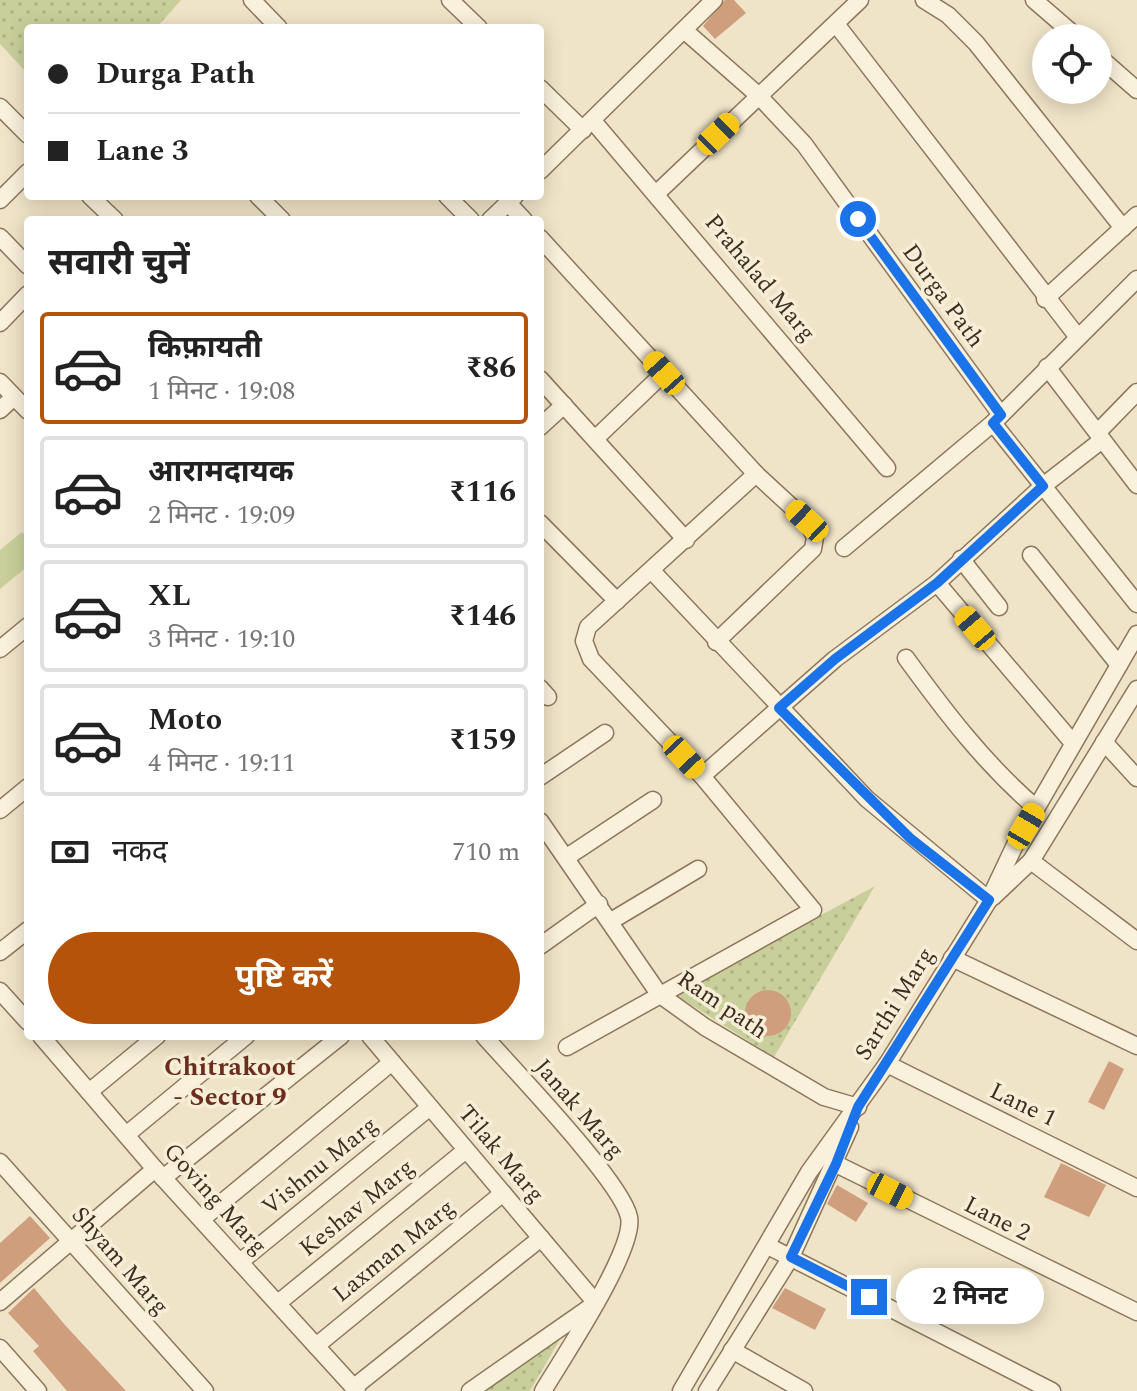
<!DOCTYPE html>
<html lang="hi">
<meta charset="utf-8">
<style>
:root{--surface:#fff;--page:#f2f2f2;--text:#222;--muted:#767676;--line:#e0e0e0;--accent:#b45309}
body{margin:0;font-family:Spectral,"Noto Sans Devanagari",serif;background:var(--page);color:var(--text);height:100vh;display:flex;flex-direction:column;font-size:30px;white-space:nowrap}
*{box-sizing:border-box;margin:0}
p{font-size:26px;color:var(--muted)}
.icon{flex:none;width:44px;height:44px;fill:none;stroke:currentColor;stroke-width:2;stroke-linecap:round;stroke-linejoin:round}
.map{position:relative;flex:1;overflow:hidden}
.drawer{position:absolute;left:24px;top:216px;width:520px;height:824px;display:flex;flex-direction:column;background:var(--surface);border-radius:8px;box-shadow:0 4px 20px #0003}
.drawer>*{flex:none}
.hud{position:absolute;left:24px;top:24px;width:520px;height:176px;border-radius:8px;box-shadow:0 4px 20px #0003;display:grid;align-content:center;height:176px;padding:0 24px;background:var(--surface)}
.fabs{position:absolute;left:1032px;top:24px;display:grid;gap:16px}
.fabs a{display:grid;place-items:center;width:80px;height:80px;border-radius:50%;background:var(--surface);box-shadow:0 4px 20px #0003;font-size:40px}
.end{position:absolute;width:36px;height:36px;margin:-18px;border:10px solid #1a73e8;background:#fff;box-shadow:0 0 0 4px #fff}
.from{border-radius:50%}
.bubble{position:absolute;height:56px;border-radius:28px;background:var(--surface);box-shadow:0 4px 20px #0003;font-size:26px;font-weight:700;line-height:56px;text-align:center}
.car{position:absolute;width:24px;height:48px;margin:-24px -12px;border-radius:10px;box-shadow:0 0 6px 2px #0007;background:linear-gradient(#f5c518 24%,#345 0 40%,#f5c518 0 76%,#345 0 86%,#f5c518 0)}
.hud b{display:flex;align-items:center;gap:28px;height:76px;font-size:30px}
.hud b+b{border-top:2px solid var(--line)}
.hud i{width:20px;height:20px;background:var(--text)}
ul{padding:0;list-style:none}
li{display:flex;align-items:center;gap:24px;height:112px;margin:0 16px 12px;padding:0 8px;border:4px solid var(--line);border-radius:8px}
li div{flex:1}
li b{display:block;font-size:30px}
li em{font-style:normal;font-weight:700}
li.active{border-color:var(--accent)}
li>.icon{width:72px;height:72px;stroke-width:1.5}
h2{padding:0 24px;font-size:36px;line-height:96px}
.pay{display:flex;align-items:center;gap:20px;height:88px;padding:0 24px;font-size:30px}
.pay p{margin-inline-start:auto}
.action{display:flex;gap:16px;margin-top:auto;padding:16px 24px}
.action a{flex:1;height:92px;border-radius:48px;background:var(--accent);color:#fff;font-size:32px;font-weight:700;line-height:92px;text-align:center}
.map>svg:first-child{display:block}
.grass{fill:#c9cf9b}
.park{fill:url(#park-dots)}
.building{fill:#cf9f7d}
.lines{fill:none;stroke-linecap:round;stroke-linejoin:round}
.minor-casing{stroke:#8d765c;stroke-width:19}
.minor{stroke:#faf1dc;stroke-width:16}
.route{stroke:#1a73e8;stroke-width:10}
.labels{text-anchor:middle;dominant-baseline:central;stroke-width:7;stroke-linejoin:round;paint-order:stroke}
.street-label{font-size:24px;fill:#3d2e20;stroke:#f7eed8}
.neighbourhood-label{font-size:26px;font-weight:bold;fill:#6b2e1e;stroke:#f7eed8}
</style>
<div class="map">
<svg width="1137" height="1391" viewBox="0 0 1137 1391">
<defs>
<pattern id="park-dots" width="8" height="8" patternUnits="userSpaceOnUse" patternTransform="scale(2)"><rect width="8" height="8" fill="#c9cf9b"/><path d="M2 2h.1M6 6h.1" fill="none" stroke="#aeb285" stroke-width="1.8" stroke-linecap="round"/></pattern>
</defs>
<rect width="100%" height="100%" fill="#f0e4c8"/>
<polygon class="grass" points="22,532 28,539 28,566 0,589 0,550"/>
<g class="park">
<polygon points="0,0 181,0 156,28 28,28 28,74 0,44"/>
<polygon points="875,886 774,1057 674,994"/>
<polygon points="577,1310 530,1391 474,1391"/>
</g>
<g class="building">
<polygon points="725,0 734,0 746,13 715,39 703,26"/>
<circle cx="768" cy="1013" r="23"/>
<polygon points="1109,1061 1124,1069 1104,1110 1088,1102"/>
<polygon points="1061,1163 1106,1185 1089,1217 1044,1197"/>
<polygon points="837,1185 868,1203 856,1222 827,1204"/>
<polygon points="30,1216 50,1238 0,1283 0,1243"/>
<polygon points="34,1288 65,1325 126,1391 67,1391 33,1351 39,1346 8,1313"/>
<polygon points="785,1288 826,1309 815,1330 772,1308"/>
</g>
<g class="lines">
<defs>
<g id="minor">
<polyline points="252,0 279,28"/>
<polyline points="450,0 479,28"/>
<polyline points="924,0 948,15 976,43 1123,228"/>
<polyline points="1034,0 1078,38"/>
<polyline points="836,24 1077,336"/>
<polyline points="684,30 758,95 804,144 1001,415"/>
<polyline points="1098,56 1137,90"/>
<polyline points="540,88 583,130"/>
<polyline points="0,107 28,135"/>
<polyline points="593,121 887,468"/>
<polyline points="540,171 714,0"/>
<polyline points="657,193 860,0"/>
<polyline points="90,196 115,220"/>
<polyline points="258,196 282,220"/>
<polyline points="447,196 471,220"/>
<polyline points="0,200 28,172"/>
<polyline points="508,203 524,220"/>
<polyline points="490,220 515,196"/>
<polyline points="0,237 28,266"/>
<polyline points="540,238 756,474 807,521 815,537 813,549 716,642"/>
<polyline points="1137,279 993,423 1137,604"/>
<polyline points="1045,299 1137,215"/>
<polyline points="0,323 28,294"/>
<polyline points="1047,367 1137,485"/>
<polyline points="540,379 686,540"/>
<polyline points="0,382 28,411"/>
<polyline points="0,410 14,397"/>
<polyline points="540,427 564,405"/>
<polyline points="1098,432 1137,392"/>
<polyline points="595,439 664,373"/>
<polyline points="540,523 617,601"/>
<polyline points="844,548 993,423"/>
<polyline points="1031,555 1119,665"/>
<polyline points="961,559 999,607"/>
<polyline points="652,571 867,799 989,900"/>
<polyline points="937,583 1073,743"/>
<polyline points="0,649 28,626"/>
<path d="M906,658C946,713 985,764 1036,808"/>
<polyline points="540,688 548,697"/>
<polyline points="1104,742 1137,778"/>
<polyline points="702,776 835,659 937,583 1043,486 1102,440"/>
<polyline points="540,777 605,733"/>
<polyline points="0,810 28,787"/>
<polyline points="540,821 659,994 705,1027 824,1097 858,1107"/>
<polyline points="567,857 653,800"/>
<polyline points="1031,861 1137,941"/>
<polyline points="993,897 1031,861 1137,689"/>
<polyline points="611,921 698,869"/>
<polyline points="540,946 599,904"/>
<polyline points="0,952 28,930"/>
<polyline points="952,958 1137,1046"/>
<polyline points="0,991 28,1022"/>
<polyline points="41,1036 155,1169 357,1391"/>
<polyline points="370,1036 596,1303 470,1391"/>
<path d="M484,1036C513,1069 622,1182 629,1217C636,1249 562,1359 543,1391"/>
<polyline points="567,1047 813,910 702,776 591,659 584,641 588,627 756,474"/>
<polyline points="887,1064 1137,1188"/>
<polyline points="89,1092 157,1036"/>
<polyline points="126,1135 246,1036"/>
<polyline points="0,1162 205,1391"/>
<polyline points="836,1164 1137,1312"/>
<polyline points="163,1178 341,1036"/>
<polyline points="202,1219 392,1062"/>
<polyline points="768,1246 1052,1391"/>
<polyline points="240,1262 430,1107"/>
<polyline points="0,1302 155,1169"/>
<polyline points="278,1303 466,1150"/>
<polyline points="316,1346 503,1193"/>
<polyline points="0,1348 38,1391"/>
<polyline points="732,1350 804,1391"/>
<polyline points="353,1388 541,1238"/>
<polyline points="681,1391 809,1172 887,1064 989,900 1015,845 1137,634"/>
<polyline points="707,1391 791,1257 850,1127"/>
</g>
</defs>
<use href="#minor" class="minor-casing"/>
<use href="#minor" class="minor"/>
</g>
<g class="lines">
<polyline class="route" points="858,219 1001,415 993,423 1043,486 937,583 835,659 779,708 911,839 989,900 858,1107 836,1164 791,1257 869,1297"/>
</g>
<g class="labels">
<g class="street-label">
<text transform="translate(760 278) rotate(50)">Prahalad Marg</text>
<text transform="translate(943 296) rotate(54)">Durga Path</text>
<text transform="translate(895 1004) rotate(-58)">Sarthi Marg</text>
<text transform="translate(722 1005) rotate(34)">Ram path</text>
<text transform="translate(1023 1105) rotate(26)">Lane 1</text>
<text transform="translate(579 1109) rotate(49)">Janak Marg</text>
<text transform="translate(501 1154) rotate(50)">Tilak Marg</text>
<text transform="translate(320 1166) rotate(-39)">Vishnu Marg</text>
<text transform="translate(215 1199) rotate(48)">Goving Marg</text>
<text transform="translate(357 1208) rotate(-39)">Keshav Marg</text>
<text transform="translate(997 1219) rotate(27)">Lane 2</text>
<text transform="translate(394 1251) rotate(-39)">Laxman Marg</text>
<text transform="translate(120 1261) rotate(49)">Shyam Marg</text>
</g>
<g class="neighbourhood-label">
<text x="230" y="1067">Chitrakoot<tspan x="230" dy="30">- Sector 9</tspan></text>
</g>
</g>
</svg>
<div class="fabs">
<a><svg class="icon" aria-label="locate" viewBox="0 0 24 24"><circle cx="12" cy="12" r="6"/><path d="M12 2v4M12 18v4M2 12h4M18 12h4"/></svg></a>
</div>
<i class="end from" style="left:858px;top:219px"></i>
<i class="end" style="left:869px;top:1297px"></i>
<div class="bubble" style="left:896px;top:1268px;width:148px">2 मिनट</div>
<i class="car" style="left:718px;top:134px;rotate:46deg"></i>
<i class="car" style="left:664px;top:373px;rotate:318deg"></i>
<i class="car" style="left:807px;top:521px;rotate:313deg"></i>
<i class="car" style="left:975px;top:628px;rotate:320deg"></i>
<i class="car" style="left:684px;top:757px;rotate:137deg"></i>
<i class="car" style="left:1026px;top:826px;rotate:30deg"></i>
<i class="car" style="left:890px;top:1191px;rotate:117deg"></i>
<div class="hud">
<b><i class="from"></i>Durga Path</b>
<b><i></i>Lane 3</b>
</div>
<section class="drawer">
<h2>सवारी चुनें</h2>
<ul>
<li class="active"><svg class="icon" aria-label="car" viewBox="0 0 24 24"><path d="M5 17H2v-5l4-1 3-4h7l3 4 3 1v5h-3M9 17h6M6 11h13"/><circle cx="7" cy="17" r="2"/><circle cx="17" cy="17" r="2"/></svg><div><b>किफ़ायती</b><p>1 मिनट · 19:08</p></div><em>₹86</em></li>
<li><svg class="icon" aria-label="car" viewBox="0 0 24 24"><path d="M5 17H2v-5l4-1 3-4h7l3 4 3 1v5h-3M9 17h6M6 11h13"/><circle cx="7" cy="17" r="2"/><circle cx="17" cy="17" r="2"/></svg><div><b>आरामदायक</b><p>2 मिनट · 19:09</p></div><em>₹116</em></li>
<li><svg class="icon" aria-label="car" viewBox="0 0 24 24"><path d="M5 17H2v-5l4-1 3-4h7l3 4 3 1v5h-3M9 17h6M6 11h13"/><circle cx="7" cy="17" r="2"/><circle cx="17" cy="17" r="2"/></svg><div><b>XL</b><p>3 मिनट · 19:10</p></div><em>₹146</em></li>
<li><svg class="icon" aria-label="car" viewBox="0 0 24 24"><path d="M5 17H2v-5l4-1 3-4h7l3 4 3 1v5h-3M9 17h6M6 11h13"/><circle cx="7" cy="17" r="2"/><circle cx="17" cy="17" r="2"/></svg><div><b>Moto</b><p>4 मिनट · 19:11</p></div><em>₹159</em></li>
</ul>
<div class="pay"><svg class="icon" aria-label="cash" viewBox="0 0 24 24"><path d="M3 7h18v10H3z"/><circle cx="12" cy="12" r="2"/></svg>नकद<p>710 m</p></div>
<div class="action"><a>पुष्टि करें</a></div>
</section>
</div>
